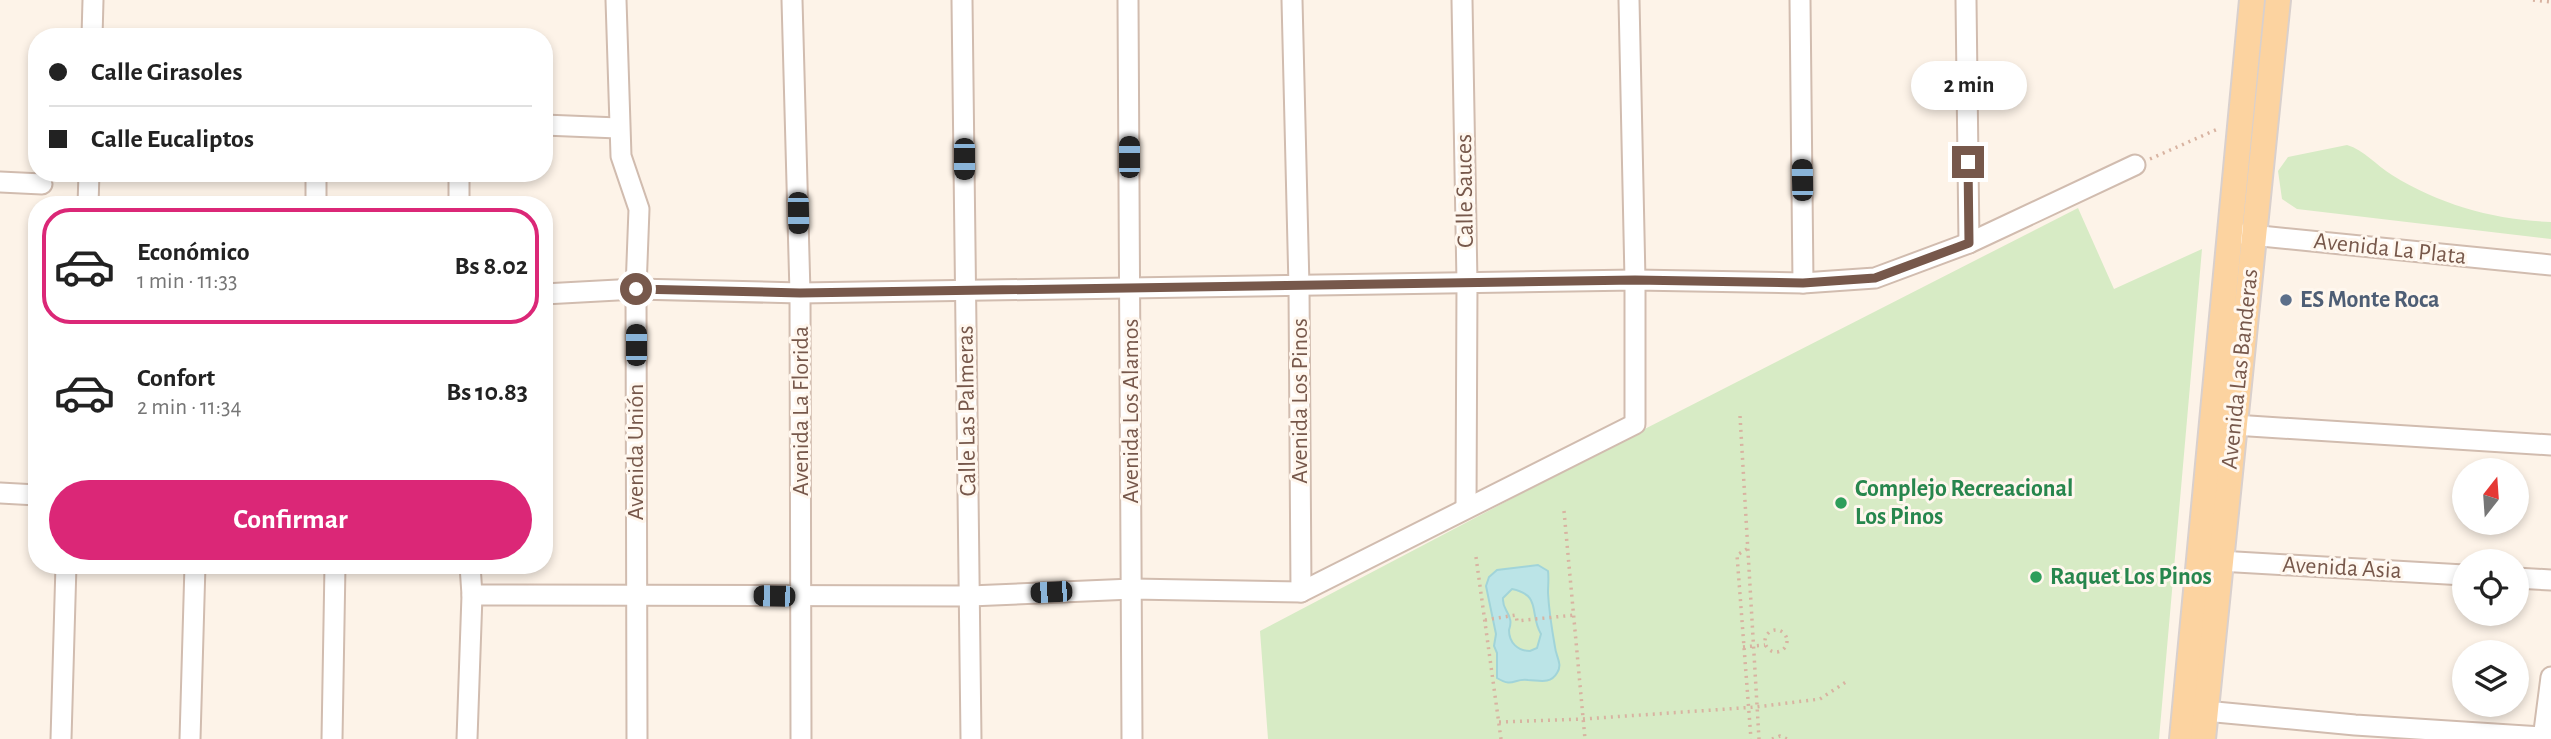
<!DOCTYPE html>
<html lang="es">
<meta charset="utf-8">
<style>
:root{--surface:#fff;--page:#f6f6f6;--text:#222;--muted:#767676;--line:#e0e0e0;--accent:#db2777}
body{margin:0;font-family:"Alegreya Sans",sans-serif;background:var(--page);color:var(--text);height:100vh;display:flex;flex-direction:column;font-size:26px;white-space:nowrap}
*{box-sizing:border-box;margin:0}
p{font-size:23px;color:var(--muted)}
.icon{flex:none;width:38px;height:38px;fill:none;stroke:currentColor;stroke-width:2;stroke-linecap:round;stroke-linejoin:round}
.map{position:relative;flex:1;overflow:hidden}
.panel{position:absolute;left:28px;top:196px;width:525px;height:378px;display:flex;flex-direction:column;background:var(--surface);border-radius:28px;box-shadow:0 4px 10px #0003}
.panel>*{flex:none}
.guide{position:absolute;left:28px;top:28px;width:525px;height:154px;border-radius:28px;box-shadow:0 4px 10px #0003;display:grid;align-content:center;height:154px;padding:0 21px;background:var(--surface)}
.needle{width:46px;rotate:17deg}
.controls{position:absolute;left:2452px;top:458px;display:grid;gap:14px}
.controls a{display:grid;place-items:center;width:77px;height:77px;border-radius:50%;background:var(--surface);box-shadow:0 4px 10px #0003;font-size:35px}
.end{position:absolute;width:32px;height:32px;margin:-16px;border:9px solid #77584b;background:#fff;box-shadow:0 0 0 4px #fff}
.from{border-radius:50%}
.bubble{position:absolute;height:49px;border-radius:24px;background:var(--surface);box-shadow:0 4px 10px #0003;font-size:23px;font-weight:600;line-height:49px;text-align:center}
.car{position:absolute;width:21px;height:42px;margin:-21px -10px;border-radius:9px;box-shadow:0 0 5px 2px #0007;background:linear-gradient(#222 24%,#8ab4d8 0 40%,#222 0 76%,#8ab4d8 0 86%,#222 0)}
.guide b{display:flex;align-items:center;gap:24px;height:66px;font-size:26px}
.guide b+b{border-top:2px solid var(--line)}
.guide i{width:18px;height:18px;background:var(--text)}
ul{padding:12px 0 0;list-style:none}
li{display:flex;align-items:center;gap:21px;height:116px;margin:0 14px 10px;padding:0 7px;border:4px solid transparent;border-radius:28px}
li div{flex:1}
li b{display:block;font-size:26px}
li em{font-style:normal;font-weight:600}
li.active{border-color:var(--accent)}
li>.icon{width:63px;height:63px;stroke-width:1.5}
.button{display:flex;gap:14px;margin-top:auto;padding:14px 21px}
.button a{flex:1;height:80px;border-radius:42px;background:var(--accent);color:#fff;font-size:28px;font-weight:600;line-height:80px;text-align:center}
.map>svg:first-child{display:block}
.green{fill:#d7ebc5}
.water{fill:#bbe4e7;stroke:#a1d4d9;stroke-width:2;fill-rule:evenodd}
.lines{fill:none;stroke-linecap:round;stroke-linejoin:round}
.minor-casing{stroke:#d1bcaf;stroke-width:23}
.major-casing{stroke:#d9d0cd;stroke-width:28}
.path{stroke:#d8b3a1;stroke-width:3.5;stroke-dasharray:2 5;stroke-linecap:butt}
.minor{stroke:#fff;stroke-width:19}
.major{stroke:#fcd3a0;stroke-width:24}
.route{stroke:#77584b;stroke-width:9}
.service-dot{fill:#5c6f8a;stroke:#fff7ee;stroke-width:2.5}
.leisure-dot{fill:#2e9e5b;stroke:#fff7ee;stroke-width:2.5}
.labels{text-anchor:middle;dominant-baseline:central;stroke-width:6;stroke-linejoin:round;paint-order:stroke}
.street-label{font-size:24px;fill:#77584b;stroke:#fff7ee}
.service-label{font-size:24px;font-weight:bold;fill:#4e5e75;stroke:#fff7ee;text-anchor:start}
.leisure-label{font-size:24px;font-weight:bold;fill:#27864d;stroke:#fff7ee;text-anchor:start}
</style>
<div class="map">
<svg width="2551" height="739" viewBox="0 0 2551 739">
<rect width="100%" height="100%" fill="#fdf3e8"/>
<g class="green">
<path d="M2347,145C2364,150 2377,166 2392,175C2440,205 2495,220 2551,222V239L2297,209L2282,199L2278,171L2288,157Z"/>
<polygon points="2078,208 2114,289 2202,249 2159,739 1268,739 1260,631 1627,438"/>
</g>
<path class="water" d="M1538,565L1548,571C1549,578 1548,585 1548,593C1549,611 1552,630 1555,647C1556,657 1563,664 1557,673C1550,685 1538,680 1528,680C1514,678 1513,688 1497,678V653L1494,646L1496,634L1486,586L1489,577L1497,570ZM1512,589C1542,595 1529,614 1541,634L1537,648L1530,651C1518,651 1509,643 1509,630C1510,627 1511,622 1510,619C1508,610 1502,608 1503,598Z"/>
<g class="lines">
<defs>
<g id="minor">
<polyline points="616,0 621,156 639,209 636,289 637,739"/>
<polyline points="792,0 800,293 801,739"/>
<polyline points="962,0 971,739"/>
<polyline points="1128,0 1132,739"/>
<polyline points="1292,0 1299,287 1301,592"/>
<polyline points="1462,0 1467,283 1466,508"/>
<polyline points="1800,0 1803,283"/>
<polyline points="1966,0 1969,243"/>
<polyline points="92,37 93,0"/>
<polyline points="544,125 618,128"/>
<polyline points="0,182 42,184"/>
<polyline points="88,205 89,173"/>
<polyline points="316,205 316,173"/>
<polyline points="459,205 459,173"/>
<polyline points="2241,234 2551,265"/>
<polyline points="544,294 636,289 800,293 1635,280 1803,283 1875,278 1969,243 2135,165"/>
<polyline points="2234,425 2551,445"/>
<polyline points="0,493 37,495"/>
<polyline points="2219,561 2464,575"/>
<polyline points="2516,578 2551,580"/>
<polyline points="472,595 970,596 1132,589 1301,592 1635,424 1635,280 1629,0"/>
<polyline points="2205,711 2355,725 2543,737"/>
<polyline points="61,739 66,565"/>
<polyline points="190,739 195,565"/>
<polyline points="332,739 335,565"/>
<polyline points="467,739 472,595 470,565"/>
<polyline points="2543,739 2551,677"/>
</g>
<g id="major">
<polyline points="2182,739 2252,0"/>
<polyline points="2203,739 2278,0"/>
</g>
</defs>
<use href="#minor" class="minor-casing"/>
<use href="#major" class="major-casing"/>
<g class="path">
<polyline points="2533,0 2551,2"/>
<polyline points="2150,159 2220,128"/>
<polyline points="1740,416 1759,739"/>
<polyline points="1564,511 1585,739"/>
<polyline points="1747,549 1737,555 1751,739"/>
<polyline points="1476,557 1501,739"/>
<polyline points="1485,620 1516,615 1517,621 1574,615"/>
<circle cx="1776" cy="641" r="11"/>
<polyline points="1743,647 1765,645"/>
<polyline points="1499,722 1583,719 1756,707 1820,699 1849,680"/>
<polyline points="1772,739 1780,736 1787,739"/>
</g>
<use href="#minor" class="minor"/>
<use href="#major" class="major"/>
</g>
<g class="lines">
<polyline class="route" points="636,289 800,293 1635,280 1803,283 1875,278 1969,243 1968,162"/>
</g>
<circle class="service-dot" cx="2286" cy="300" r="7"/>
<g class="leisure-dot">
<circle cx="1841" cy="503" r="7"/>
<circle cx="2036" cy="577" r="7"/>
</g>
<g class="labels">
<g class="street-label">
<text transform="translate(1465 191) rotate(-91)">Calle Sauces</text>
<text transform="translate(2390 249) rotate(6)">Avenida La Plata</text>
<text transform="translate(2240 369) rotate(-84)">Avenida Las Banderas</text>
<text transform="translate(1300 401) rotate(-90)">Avenida Los Pinos</text>
<text transform="translate(801 411) rotate(-90)">Avenida La Florida</text>
<text transform="translate(967 411) rotate(-91)">Calle Las Palmeras</text>
<text transform="translate(1131 411) rotate(-90)">Avenida Los Alamos</text>
<text transform="translate(636 452) rotate(-90)">Avenida Unión</text>
<text transform="translate(2342 568) rotate(3)">Avenida Asia</text>
</g>
<g class="service-label">
<text x="2300" y="300">ES Monte Roca</text>
</g>
<g class="leisure-label">
<text x="1855" y="489">Complejo Recreacional<tspan x="1855" dy="28">Los Pinos</tspan></text>
<text x="2050" y="577">Raquet Los Pinos</text>
</g>
</g>
</svg>
<div class="controls">
<a><svg class="needle" viewBox="-14 -14 28 28"><path d="M0-13l5 13h-10z" fill="#e53935"/><path d="M0 13l5-13h-10z" fill="#767676"/></svg></a>
<a><svg class="icon" aria-label="locate" viewBox="0 0 24 24"><circle cx="12" cy="12" r="6"/><path d="M12 2v4M12 18v4M2 12h4M18 12h4"/></svg></a>
<a><svg class="icon" aria-label="layers" viewBox="0 0 24 24"><path d="M12 4l9 5-9 5-9-5zM3 14l9 5 9-5"/></svg></a>
</div>
<i class="end from" style="left:636px;top:289px"></i>
<i class="end" style="left:1968px;top:162px"></i>
<div class="bubble" style="left:1911px;top:61px;width:116px">2 min</div>
<i class="car" style="left:1129px;top:157px;rotate:0deg"></i>
<i class="car" style="left:964px;top:159px;rotate:180deg"></i>
<i class="car" style="left:1802px;top:180px;rotate:359deg"></i>
<i class="car" style="left:798px;top:213px;rotate:179deg"></i>
<i class="car" style="left:636px;top:345px;rotate:0deg"></i>
<i class="car" style="left:1051px;top:592px;rotate:267deg"></i>
<i class="car" style="left:774px;top:596px;rotate:271deg"></i>
<div class="guide">
<b><i class="from"></i>Calle Girasoles</b>
<b><i></i>Calle Eucaliptos</b>
</div>
<section class="panel">
<ul>
<li class="active"><svg class="icon" aria-label="car" viewBox="0 0 24 24"><path d="M5 17H2v-5l4-1 3-4h7l3 4 3 1v5h-3M9 17h6M6 11h13"/><circle cx="7" cy="17" r="2"/><circle cx="17" cy="17" r="2"/></svg><div><b>Económico</b><p>1 min · 11:33</p></div><em>Bs 8.02</em></li>
<li><svg class="icon" aria-label="car" viewBox="0 0 24 24"><path d="M5 17H2v-5l4-1 3-4h7l3 4 3 1v5h-3M9 17h6M6 11h13"/><circle cx="7" cy="17" r="2"/><circle cx="17" cy="17" r="2"/></svg><div><b>Confort</b><p>2 min · 11:34</p></div><em>Bs 10.83</em></li>
</ul>
<div class="button"><a>Confirmar</a></div>
</section>
</div>
